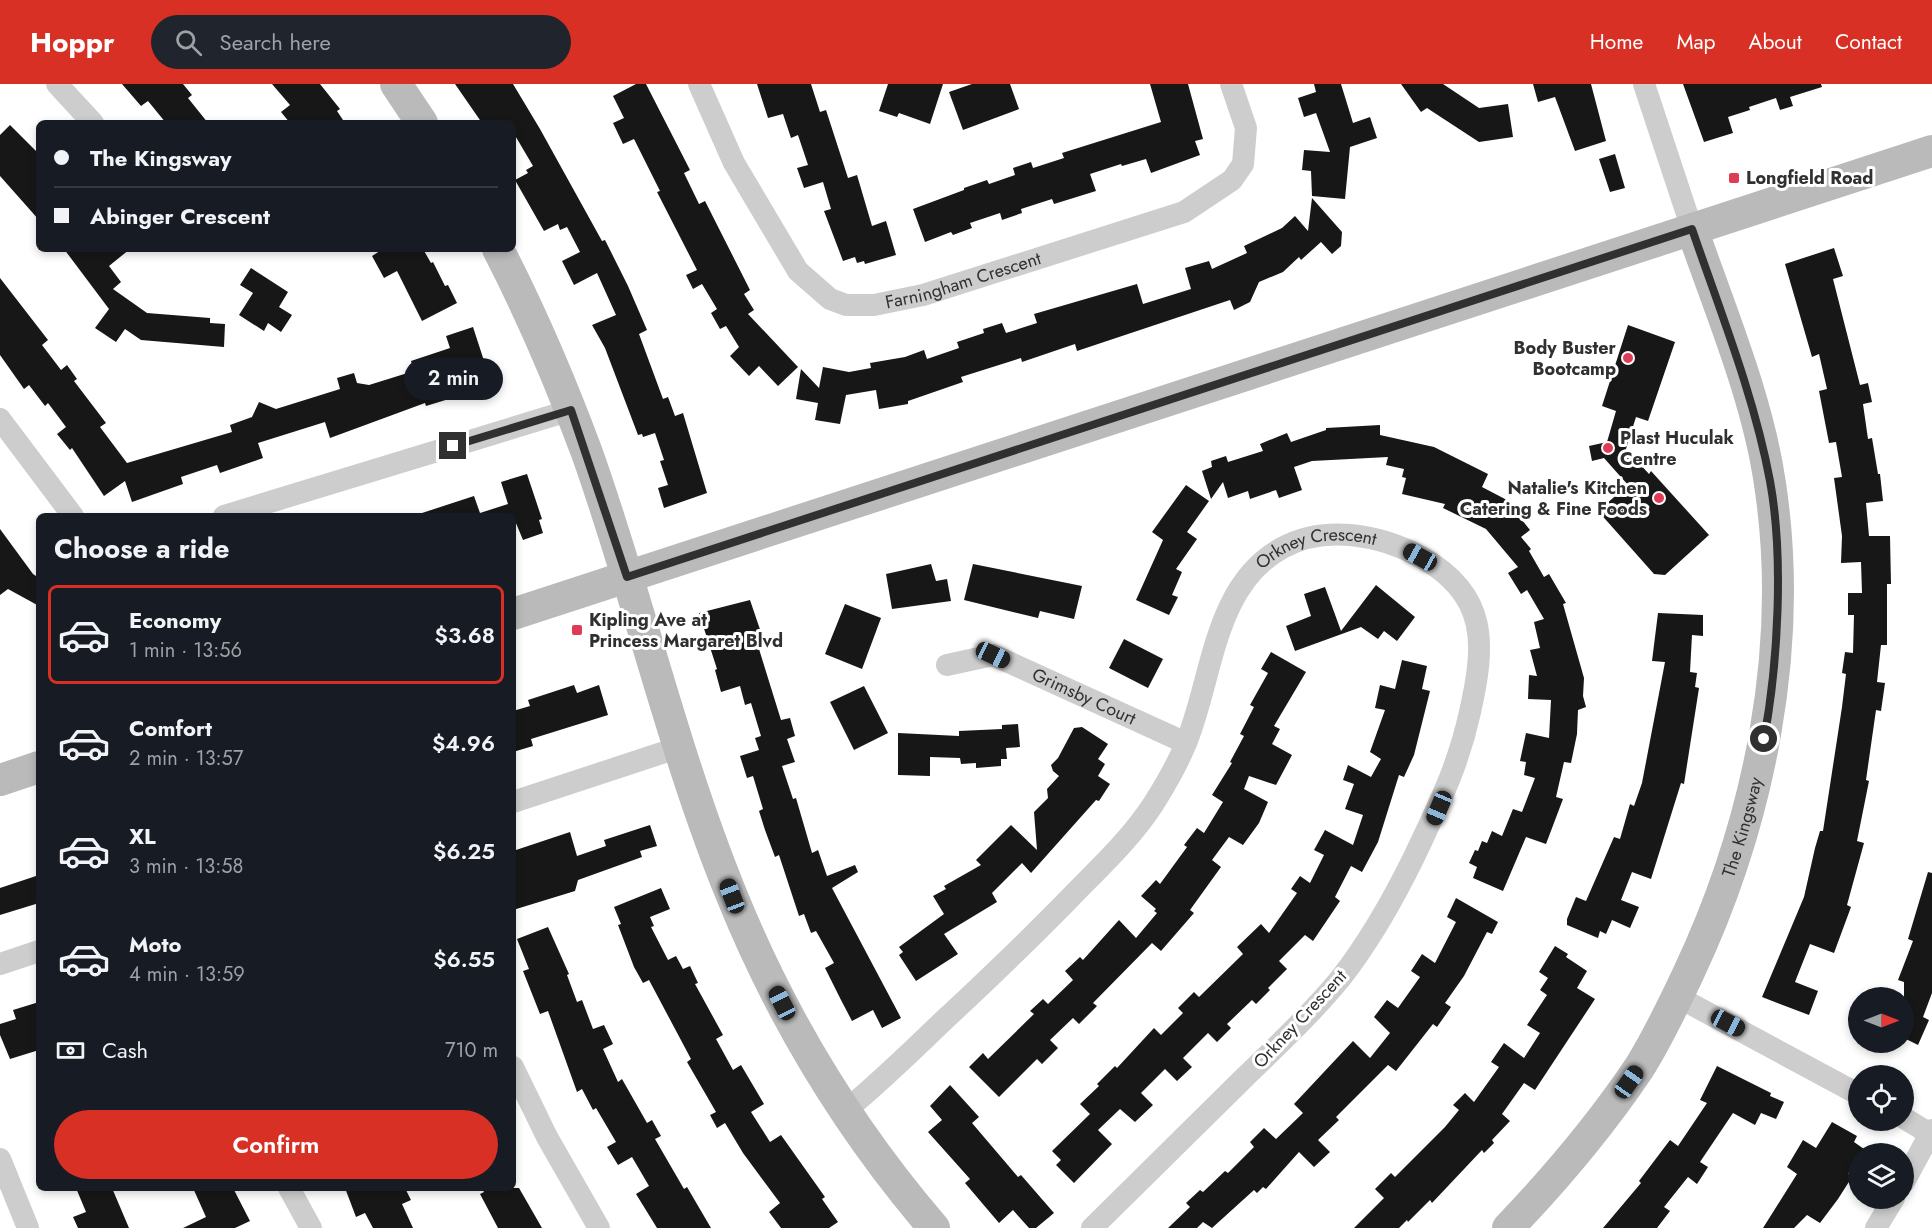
<!DOCTYPE html>
<meta charset="utf-8">
<style>
:root{--surface:#171b24;--page:#20242c;--text:#f1f3f6;--muted:#9ea1a6;--line:#363941;--accent:#d93025}
body{margin:0;font-family:Jost,sans-serif;background:var(--page);color:var(--text);height:100vh;display:flex;flex-direction:column;font-size:22px;white-space:nowrap}
*{box-sizing:border-box;margin:0}
p{font-size:20px;color:var(--muted)}
.icon{flex:none;width:33px;height:33px;fill:none;stroke:currentColor;stroke-width:2;stroke-linecap:round;stroke-linejoin:round}
.map{position:relative;flex:1;overflow:hidden}
.sheet{position:absolute;left:36px;top:429px;width:480px;height:678px;display:flex;flex-direction:column;background:var(--surface);border-radius:9px;box-shadow:0 3px 9px #0003}
.sheet>*{flex:none}
.guide{position:absolute;left:36px;top:36px;width:480px;height:132px;border-radius:9px;box-shadow:0 3px 9px #0003;display:grid;align-content:center;height:132px;padding:0 18px;background:var(--surface)}
.needle{width:39px;rotate:90deg}
.fabs{position:absolute;left:1848px;top:903px;display:grid;gap:12px}
.fabs a{display:grid;place-items:center;width:66px;height:66px;border-radius:50%;background:var(--surface);box-shadow:0 3px 9px #0003;font-size:30px}
.end{position:absolute;width:27px;height:27px;margin:-14px;border:8px solid #303030;background:#fff;box-shadow:0 0 0 3px #fff}
.from{border-radius:50%}
.bubble{position:absolute;height:42px;border-radius:21px;background:var(--surface);box-shadow:0 3px 9px #0003;font-size:20px;font-weight:600;line-height:42px;text-align:center}
.car{position:absolute;width:18px;height:36px;margin:-18px -9px;border-radius:8px;box-shadow:0 0 4px 2px #0007;background:linear-gradient(#222 24%,#8ab4d8 0 40%,#222 0 76%,#8ab4d8 0 86%,#222 0)}
.guide b{display:flex;align-items:center;gap:21px;height:57px;font-size:22px}
.guide b+b{border-top:2px solid var(--line)}
.guide i{width:15px;height:15px;background:var(--text)}
ul{padding:0;list-style:none}
li{display:flex;align-items:center;gap:18px;height:99px;margin:0 12px 9px;padding:0 6px;border:3px solid transparent;border-radius:9px}
li div{flex:1}
li b{display:block;font-size:22px}
li em{font-style:normal;font-weight:600}
li.selected{border-color:var(--accent)}
li>.icon{width:54px;height:54px;stroke-width:1.5}
h2{padding:0 18px;font-size:27px;line-height:72px}
.pay{display:flex;align-items:center;gap:15px;height:66px;padding:0 18px;font-size:22px}
.pay p{margin-inline-start:auto}
.button{display:flex;gap:12px;margin-top:auto;padding:12px 18px}
.button a{flex:1;height:69px;border-radius:36px;background:var(--accent);color:#fff;font-size:24px;font-weight:600;line-height:69px;text-align:center}
header{display:flex;align-items:center;gap:36px;box-sizing:border-box;height:84px;padding:0 30px;background:var(--accent);color:#fff}
header strong{font-size:28px}
nav{display:flex;gap:33px;margin-inline-start:auto;font-size:21px}
.search{width:420px;height:54px;background:var(--page);display:flex;align-items:center;gap:15px;box-sizing:border-box;padding:0 21px;border-radius:33px;color:var(--muted);font-size:22px}
.map>svg:first-child{display:block}
.building{fill:#171717}
.lines{fill:none;stroke-linecap:round;stroke-linejoin:round}
.street{stroke:#cdcdcd;stroke-width:22}
.secondary{stroke:#bababa;stroke-width:32}
.route{stroke:#303030;stroke-width:8}
.poi-dot{fill:#de3b54;stroke:#fff;stroke-width:2}
.labels{text-anchor:middle;dominant-baseline:central;stroke-width:6;stroke-linejoin:round;paint-order:stroke}
.poi-label{font-size:18px;font-weight:bold;fill:#303030;stroke:#fff;text-anchor:start}
.street-label{font-size:18px;fill:#303030;stroke:#fff}
</style>
<header>
<strong>Hoppr</strong>
<div class="search"><svg class="icon" aria-label="search" viewBox="0 0 24 24"><circle cx="10" cy="10" r="6"/><path d="M15 15l6 6"/></svg>Search here</div>
<nav><a>Home</a><a>Map</a><a>About</a><a>Contact</a></nav>
</header>
<div class="map">
<svg width="1932" height="1144" viewBox="0 0 1932 1144">
<rect width="100%" height="100%" fill="#fff"/>
<g class="building">
<polygon points="122,0 183,0 192,11 188,14 208,39 166,39 148,17 141,22"/>
<polygon points="272,0 320,0 340,25 337,27 345,39 290,39 281,28 290,21"/>
<polygon points="455,0 513,0 540,45 602,157 605,156 628,202 647,246 639,250 663,315 668,313 675,332 683,329 707,409 664,424 658,404 668,401 660,377 664,376 655,349 643,353 642,350 638,351 605,264 592,241 616,231 597,189 574,201 562,177 580,168 567,143 560,146 558,140 544,147 515,96 528,89 526,86 533,82 513,48 513,39 482,39"/>
<polygon points="636,0 646,0 690,86 684,89 699,120 705,117 750,206 744,210 754,226 748,230 798,283 778,302 759,282 749,292 730,272 739,263 726,242 720,245 711,229 717,225 702,200 693,205 686,191 697,186 657,108 660,107 634,55 623,60 613,39 624,34 613,12"/>
<polygon points="757,0 811,0 820,28 826,26 848,94 857,91 872,142 886,137 896,171 865,180 864,177 857,179 855,173 843,177 824,127 831,125 823,98 804,104 797,84 808,81 798,51 791,54 783,30 768,34"/>
<polygon points="888,0 943,0 930,40 899,29 897,33 879,27"/>
<polygon points="972,0 1010,0 1019,25 963,46 949,8"/>
<polygon points="1150,0 1188,0 1203,55 1195,57 1200,71 1151,89 1146,75 1122,82 1121,80 1090,90 1096,107 1054,120 1052,115 1021,125 1022,129 1002,136 1000,129 970,139 972,144 953,151 951,148 925,158 913,125 964,106 964,104 987,96 989,100 1015,91 1013,84 1031,78 1033,84 1064,74 1062,69 1161,38"/>
<polygon points="1314,0 1341,0 1353,39 1370,33 1377,54 1350,63 1345,115 1312,112 1311,87 1302,86 1304,66 1330,68 1316,29 1304,33 1298,14 1316,8"/>
<polygon points="1401,0 1443,0 1479,24 1508,20 1513,53 1479,58 1427,24 1421,28"/>
<polygon points="1533,0 1591,0 1606,57 1575,67 1555,13 1538,18"/>
<polygon points="1683,0 1821,0 1822,3 1790,13 1793,22 1780,26 1776,14 1749,23 1750,26 1728,33 1733,49 1704,58"/>
<polygon points="10,41 39,70 39,136 0,92 0,51"/>
<polygon points="1615,70 1625,104 1610,108 1599,75"/>
<polygon points="1312,114 1342,148 1341,162 1332,170 1321,158 1301,176 1299,173 1283,188 1259,198 1250,218 1234,226 1230,216 1077,267 1075,260 1022,278 1021,274 961,293 963,298 908,317 908,320 879,325 876,306 846,311 840,340 815,336 818,319 796,315 801,285 819,304 823,283 849,288 871,284 870,279 905,273 924,266 927,275 959,264 957,258 984,249 983,245 1002,239 1006,249 1037,239 1034,230 1137,200 1143,220 1191,205 1185,184 1209,177 1212,185 1247,169 1244,162 1282,144 1295,132 1308,147"/>
<polygon points="1834,164 1843,192 1833,195 1860,301 1868,299 1872,318 1863,320 1868,355 1872,354 1878,390 1880,390 1883,417 1866,419 1869,452 1890,452 1891,500 1887,500 1887,561 1881,561 1877,598 1885,599 1881,627 1876,626 1866,696 1869,697 1857,757 1864,759 1847,821 1851,823 1834,869 1810,860 1795,898 1818,907 1809,931 1762,913 1804,813 1815,764 1820,747 1823,747 1842,623 1846,590 1842,589 1845,568 1853,569 1854,531 1848,531 1848,509 1862,509 1861,478 1841,479 1842,452 1834,394 1842,393 1836,358 1829,359 1819,307 1827,305 1819,270 1812,273 1785,180"/>
<polygon points="64,165 130,165 109,182 121,198 113,205 147,229 210,234 210,239 225,240 224,263 141,256 125,245 116,258 95,244 109,225"/>
<polygon points="383,165 423,165 431,179 433,178 445,202 448,201 457,219 422,237 397,187 384,194 372,172"/>
<polygon points="251,184 288,208 279,223 292,231 281,248 268,239 264,247 239,231 253,209 240,201"/>
<polygon points="0,194 48,256 42,261 61,286 67,281 77,295 74,297 106,339 100,343 127,379 232,348 230,341 252,333 259,318 276,325 340,305 337,294 354,289 357,299 369,301 414,287 411,277 450,264 446,252 473,243 487,286 483,287 488,303 426,322 425,319 330,354 325,338 258,359 263,374 220,389 217,381 181,393 183,400 132,418 125,397 104,412 72,364 70,366 57,350 66,343 48,319 45,322 29,301 24,305 0,271"/>
<polygon points="1628,241 1675,258 1648,337 1636,333 1626,365 1649,390 1651,387 1709,451 1665,491 1654,490 1598,427 1628,401 1604,374 1592,377 1589,362 1607,358 1616,327 1602,322"/>
<polygon points="1380,341 1380,351 1434,363 1488,390 1482,403 1505,415 1530,446 1521,453 1531,465 1529,467 1544,493 1549,490 1566,519 1563,520 1584,594 1583,612 1586,623 1578,626 1577,650 1571,679 1564,678 1556,713 1563,715 1546,760 1526,753 1503,807 1473,794 1477,783 1469,779 1475,766 1478,767 1482,757 1487,759 1492,747 1502,752 1513,725 1522,728 1535,694 1524,691 1526,678 1520,677 1526,649 1549,654 1551,616 1528,615 1529,591 1537,592 1530,566 1540,564 1534,538 1544,535 1527,506 1521,510 1508,489 1518,483 1486,445 1443,424 1445,420 1402,410 1406,394 1402,393 1404,385 1386,381 1388,373 1312,377 1294,383 1302,406 1279,414 1276,406 1250,415 1248,407 1228,414 1223,398 1211,415 1202,387 1212,383 1211,377 1226,372 1228,378 1263,367 1260,360 1287,349 1291,358 1326,346 1326,344"/>
<polygon points="527,390 542,435 539,436 543,449 523,456 513,432 423,432 422,429 474,412 480,429 508,420 501,398"/>
<polygon points="1186,401 1209,417 1187,448 1197,455 1176,485 1182,488 1172,511 1178,513 1169,531 1136,516 1163,456 1152,448"/>
<polygon points="0,445 33,490 39,494 39,522 8,505 0,511"/>
<polygon points="931,480 936,497 947,495 951,517 892,525 886,490"/>
<polygon points="973,480 1082,502 1074,535 1040,527 1038,534 964,516"/>
<polygon points="1376,501 1415,533 1397,557 1384,547 1378,555 1361,543 1295,567 1286,542 1311,532 1304,510 1325,503 1341,547"/>
<polygon points="750,516 766,563 759,565 781,636 790,634 795,652 787,655 795,678 782,682 793,715 796,714 812,769 818,766 827,792 855,781 858,788 832,804 901,934 882,944 873,926 852,937 841,916 825,884 834,879 816,847 811,849 804,830 799,832 779,771 775,773 765,746 759,727 763,725 753,692 747,694 740,672 759,666 755,654 761,652 751,619 745,621 740,602 721,608 715,586 717,585 699,529"/>
<polygon points="845,520 881,534 862,585 825,570"/>
<polygon points="1658,529 1703,531 1703,552 1692,551 1690,588 1697,589 1695,603 1699,604 1684,700 1681,699 1651,795 1632,788 1621,816 1639,823 1630,844 1612,836 1606,850 1600,847 1598,854 1567,841 1567,835 1576,813 1586,817 1614,753 1620,755 1630,720 1634,722 1642,699 1665,578 1652,577"/>
<polygon points="1124,555 1163,575 1148,604 1109,584"/>
<polygon points="1271,568 1306,588 1274,642 1280,645 1272,660 1292,671 1276,701 1249,692 1244,705 1268,718 1259,739 1243,761 1229,753 1212,776 1221,783 1190,826 1194,829 1161,867 1152,859 1093,919 1097,922 1079,940 1073,934 1050,956 1058,964 1042,980 1037,975 999,1013 969,983 983,969 988,975 1034,930 1030,927 1043,915 1048,920 1073,896 1065,887 1080,873 1083,876 1119,836 1136,854 1157,829 1154,827 1156,825 1141,812 1156,796 1160,800 1187,763 1184,761 1197,744 1204,749 1223,718 1212,711 1232,679 1230,678 1244,652 1240,650 1254,623 1250,621 1268,589 1261,585"/>
<polygon points="1402,576 1427,582 1422,605 1430,607 1414,671 1404,693 1399,691 1378,758 1362,788 1351,782 1335,813 1340,817 1313,857 1305,851 1279,877 1287,885 1268,904 1270,906 1256,920 1252,916 1227,940 1231,944 1217,958 1208,949 1183,974 1192,983 1177,997 1165,985 1141,1009 1153,1021 1135,1038 1120,1025 1098,1046 1112,1060 1074,1099 1056,1081 1061,1076 1052,1067 1090,1030 1080,1020 1099,1002 1097,1000 1115,982 1117,984 1154,944 1161,951 1183,929 1178,924 1194,908 1199,913 1243,870 1237,863 1261,840 1269,849 1297,809 1291,805 1300,792 1310,799 1324,771 1314,766 1325,746 1353,761 1363,731 1345,725 1354,700 1343,696 1348,681 1371,693 1381,675 1370,668 1385,626 1375,624 1380,601 1395,605"/>
<polygon points="574,601 577,609 599,601 608,631 531,655 533,662 513,668 513,627 530,622 528,616"/>
<polygon points="864,602 888,649 854,666 830,618"/>
<polygon points="1018,640 1020,663 1006,664 1007,675 1001,675 1001,682 976,684 976,679 961,680 960,674 930,673 930,692 898,691 898,649 959,652 959,647 1002,645 1002,641"/>
<polygon points="1082,643 1108,660 1098,675 1105,680 1098,692 1110,700 1099,717 1096,716 1031,789 1022,779 992,809 997,818 944,850 958,870 916,897 899,871 903,868 899,863 944,830 933,812 946,805 944,802 981,781 976,776 1011,741 1037,766 1034,728 1048,714 1047,705 1059,692 1053,687 1051,681 1058,674 1074,644"/>
<polygon points="650,741 657,762 640,767 642,773 578,796 575,807 513,826 513,767 570,748 577,772 606,762 604,756"/>
<polygon points="1928,788 1932,789 1932,909 1923,933 1929,936 1918,961 1904,954 1904,898 1898,896 1913,857 1908,855"/>
<polygon points="39,791 39,819 0,831 0,804"/>
<polygon points="661,804 670,825 650,833 654,842 651,843 668,876 676,872 683,885 690,882 698,899 695,900 723,951 716,955 733,986 741,981 764,1020 751,1028 770,1058 781,1051 825,1113 822,1115 838,1138 829,1144 781,1144 769,1128 780,1119 743,1069 725,1039 717,1044 710,1031 716,1028 687,978 691,975 649,896 643,899 634,883 618,841 621,840 614,823"/>
<polygon points="1456,814 1498,838 1492,850 1487,848 1464,892 1445,919 1451,923 1437,943 1433,940 1396,987 1388,981 1336,1033 1339,1036 1318,1056 1330,1068 1314,1083 1299,1068 1266,1105 1263,1103 1257,1109 1254,1106 1212,1144 1203,1138 1197,1144 1168,1144 1190,1123 1186,1119 1200,1106 1203,1108 1225,1087 1228,1089 1254,1063 1250,1058 1264,1044 1276,1055 1303,1029 1294,1020 1353,957 1370,974 1390,949 1374,933 1387,916 1398,924 1420,893 1411,887 1422,870 1435,879 1456,838 1447,833"/>
<polygon points="548,843 569,890 567,891 577,918 582,916 593,945 604,941 613,960 603,965 618,998 622,995 647,1039 652,1036 661,1052 655,1055 684,1105 687,1103 711,1144 657,1144 636,1110 649,1102 632,1073 618,1081 607,1063 616,1058 596,1024 593,1026 582,1005 577,1008 548,927 540,930 523,887 529,885 517,855"/>
<polygon points="1555,862 1568,870 1566,873 1587,887 1577,904 1595,915 1535,1006 1524,999 1502,1030 1510,1037 1492,1056 1494,1059 1484,1069 1482,1066 1432,1119 1430,1116 1408,1138 1407,1136 1399,1144 1354,1144 1384,1114 1375,1105 1391,1089 1395,1093 1445,1043 1459,1026 1453,1021 1465,1009 1474,1018 1499,983 1491,978 1504,959 1524,974 1540,949 1527,941 1547,911 1540,906 1548,894 1539,888"/>
<polygon points="39,918 39,966 10,975 0,951 0,940 16,935 13,926"/>
<polygon points="1717,982 1771,1009 1770,1012 1784,1018 1776,1035 1761,1029 1755,1041 1733,1029 1700,1078 1708,1083 1697,1100 1688,1093 1664,1123 1670,1127 1657,1144 1603,1144 1641,1099 1639,1097 1670,1056 1678,1062 1707,1019 1700,1016"/>
<polygon points="950,1001 979,1033 972,1039 1018,1093 1021,1091 1054,1129 1036,1144 1029,1144 1013,1126 999,1139 965,1099 970,1095 928,1048 942,1036 930,1022"/>
<polygon points="1832,1038 1857,1052 1854,1058 1864,1065 1858,1070 1848,1090 1852,1093 1838,1115 1820,1139 1807,1131 1794,1144 1763,1144 1797,1090 1787,1083 1803,1056 1816,1064"/>
<polygon points="76,1104 112,1104 129,1144 78,1144 73,1133 86,1128"/>
<polygon points="193,1104 233,1104 250,1137 235,1144 183,1144 206,1133"/>
<polygon points="345,1104 405,1104 411,1116 402,1120 413,1144 373,1144 365,1129 356,1133"/>
<polygon points="482,1104 519,1104 542,1144 498,1144 480,1110 484,1108"/>
</g>
<g class="lines">
<g class="street">
<polyline points="57,0 93,39"/>
<path id="s1" d="M699,0L734,79L798,187L830,215L846,221H874L923,211L1184,128L1232,96L1243,80L1246,44L1231,0"/>
<polyline points="1644,0 1692,145"/>
<polyline points="0,335 73,432"/>
<polyline points="224,432 571,326"/>
<path id="s2" d="M947,581L993,571L1186,659"/>
<polyline points="513,718 680,663"/>
<polyline points="0,880 39,867"/>
<polyline points="1678,913 1858,1010"/>
<polyline points="513,983 547,1053 599,1144"/>
<path id="s3" d="M845,1027C878,1000 909,970 940,940C984,899 1027,858 1069,815C1099,784 1131,755 1154,719C1166,700 1178,679 1186,659C1213,594 1213,502 1282,464C1325,440 1381,451 1421,473C1489,511 1485,561 1470,628C1458,683 1439,720 1415,771C1394,814 1370,857 1340,895C1311,930 1277,962 1245,993C1194,1044 1143,1094 1092,1144"/>
<polyline points="1904,1034 1932,1051"/>
<polyline points="0,1075 28,1144"/>
<polyline points="1904,1098 1932,1046"/>
<polyline points="289,1104 311,1144"/>
<polyline points="1876,1144 1894,1114"/>
</g>
<g class="secondary">
<polyline points="396,0 422,39"/>
<path d="M498,165C532,231 561,299 587,369C639,515 673,668 732,812C781,933 849,1045 934,1144"/>
<polyline points="513,530 1932,67"/>
<polyline points="0,696 39,683"/>
<path id="s4" d="M1508,1144C1556,1094 1600,1042 1639,984C1658,954 1674,920 1689,888C1759,739 1795,564 1770,400C1758,315 1720,226 1692,145"/>
</g>
</g>
<g class="lines">
<path class="route" d="M453,362L571,326L627,493L1692,145C1720,227 1754,311 1770,397C1784,473 1778,580 1764,655"/>
</g>
<g class="poi-dot">
<rect x="1728" y="88" width="12" height="12" rx="3"/>
<circle cx="1628" cy="274" r="6"/>
<circle cx="1608" cy="364" r="6"/>
<circle cx="1659" cy="414" r="6"/>
<rect x="571" y="540" width="12" height="12" rx="3"/>
</g>
<g class="labels">
<g class="poi-label">
<text x="1746" y="94">Longfield Road</text>
<text x="1616" y="264" text-anchor="end">Body Buster<tspan x="1616" dy="21">Bootcamp</tspan></text>
<text x="1620" y="354">Plast Huculak<tspan x="1620" dy="21">Centre</tspan></text>
<text x="1647" y="404" text-anchor="end">Natalie's Kitchen<tspan x="1647" dy="21">Catering &amp; Fine Foods</tspan></text>
<text x="589" y="536">Kipling Ave at<tspan x="589" dy="21">Princess Margaret Blvd</tspan></text>
</g>
<g class="street-label">
<text stroke="none"><textPath href="#s1" startOffset="392">Farningham Crescent</textPath></text>
<text stroke="none"><textPath href="#s3" startOffset="762">Orkney Crescent</textPath></text>
<text stroke="none"><textPath href="#s2" startOffset="147">Grimsby Court</textPath></text>
<text stroke="none"><textPath href="#s4" startOffset="470">The Kingsway</textPath></text>
<text transform="translate(1300 935) rotate(-47)">Orkney Crescent</text>
</g>
</g>
</svg>
<div class="fabs">
<a><svg class="needle" viewBox="-14 -14 28 28"><path d="M0-13l5 13h-10z" fill="#e53935"/><path d="M0 13l5-13h-10z" fill="#9ea1a6"/></svg></a>
<a><svg class="icon" aria-label="locate" viewBox="0 0 24 24"><circle cx="12" cy="12" r="6"/><path d="M12 2v4M12 18v4M2 12h4M18 12h4"/></svg></a>
<a><svg class="icon" aria-label="layers" viewBox="0 0 24 24"><path d="M12 4l9 5-9 5-9-5zM3 14l9 5 9-5"/></svg></a>
</div>
<i class="end from" style="left:1764px;top:655px"></i>
<i class="end" style="left:453px;top:362px"></i>
<div class="bubble" style="left:404px;top:274px;width:99px">2 min</div>
<i class="car" style="left:1420px;top:473px;rotate:299deg"></i>
<i class="car" style="left:993px;top:571px;rotate:115deg"></i>
<i class="car" style="left:1439px;top:724px;rotate:203deg"></i>
<i class="car" style="left:732px;top:812px;rotate:339deg"></i>
<i class="car" style="left:782px;top:919px;rotate:333deg"></i>
<i class="car" style="left:1728px;top:939px;rotate:118deg"></i>
<i class="car" style="left:1629px;top:998px;rotate:35deg"></i>
<div class="guide">
<b><i class="from"></i>The Kingsway</b>
<b><i></i>Abinger Crescent</b>
</div>
<section class="sheet">
<h2>Choose a ride</h2>
<ul>
<li class="selected"><svg class="icon" aria-label="car" viewBox="0 0 24 24"><path d="M5 17H2v-5l4-1 3-4h7l3 4 3 1v5h-3M9 17h6M6 11h13"/><circle cx="7" cy="17" r="2"/><circle cx="17" cy="17" r="2"/></svg><div><b>Economy</b><p>1 min · 13:56</p></div><em>$3.68</em></li>
<li><svg class="icon" aria-label="car" viewBox="0 0 24 24"><path d="M5 17H2v-5l4-1 3-4h7l3 4 3 1v5h-3M9 17h6M6 11h13"/><circle cx="7" cy="17" r="2"/><circle cx="17" cy="17" r="2"/></svg><div><b>Comfort</b><p>2 min · 13:57</p></div><em>$4.96</em></li>
<li><svg class="icon" aria-label="car" viewBox="0 0 24 24"><path d="M5 17H2v-5l4-1 3-4h7l3 4 3 1v5h-3M9 17h6M6 11h13"/><circle cx="7" cy="17" r="2"/><circle cx="17" cy="17" r="2"/></svg><div><b>XL</b><p>3 min · 13:58</p></div><em>$6.25</em></li>
<li><svg class="icon" aria-label="car" viewBox="0 0 24 24"><path d="M5 17H2v-5l4-1 3-4h7l3 4 3 1v5h-3M9 17h6M6 11h13"/><circle cx="7" cy="17" r="2"/><circle cx="17" cy="17" r="2"/></svg><div><b>Moto</b><p>4 min · 13:59</p></div><em>$6.55</em></li>
</ul>
<div class="pay"><svg class="icon" aria-label="cash" viewBox="0 0 24 24"><path d="M3 7h18v10H3z"/><circle cx="12" cy="12" r="2"/></svg>Cash<p>710 m</p></div>
<div class="button"><a>Confirm</a></div>
</section>
</div>
